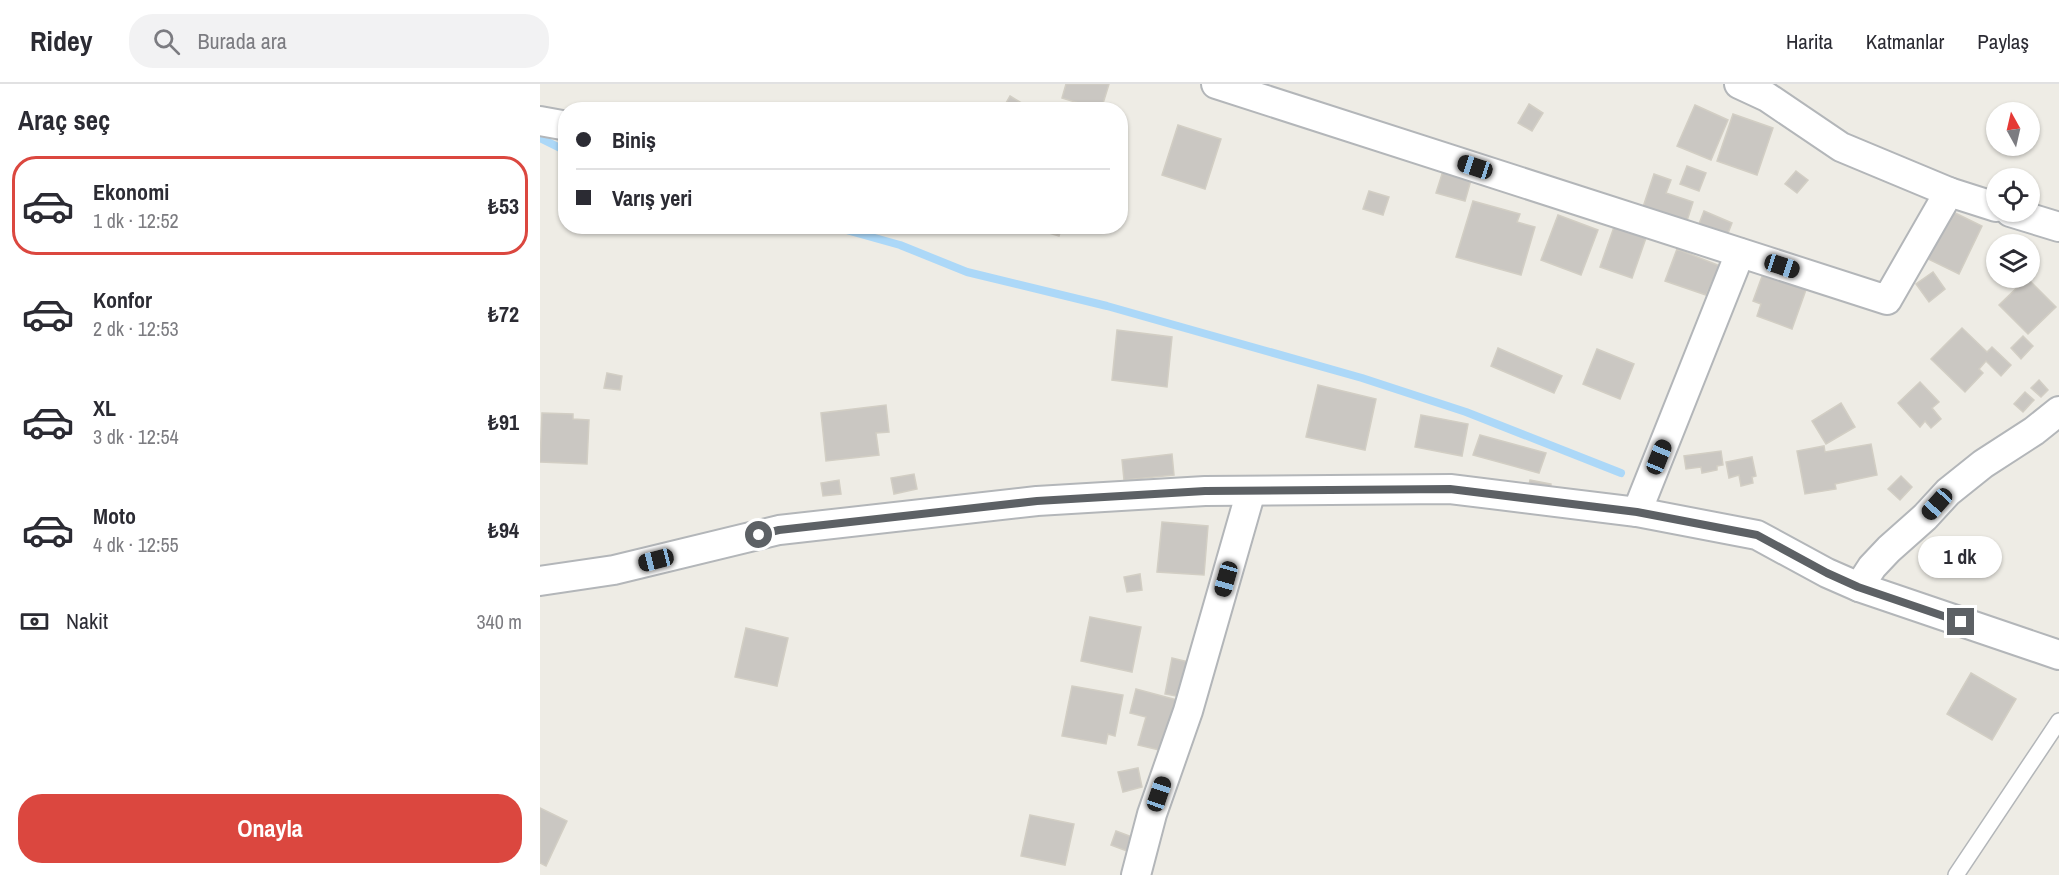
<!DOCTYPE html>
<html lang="tr">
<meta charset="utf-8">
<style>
:root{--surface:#fff;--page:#f2f2f3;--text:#2b2b33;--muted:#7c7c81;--line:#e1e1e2;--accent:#db473f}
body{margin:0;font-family:"Archivo Narrow",sans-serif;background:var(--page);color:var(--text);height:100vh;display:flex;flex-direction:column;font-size:22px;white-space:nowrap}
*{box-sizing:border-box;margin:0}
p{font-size:20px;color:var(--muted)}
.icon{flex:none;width:33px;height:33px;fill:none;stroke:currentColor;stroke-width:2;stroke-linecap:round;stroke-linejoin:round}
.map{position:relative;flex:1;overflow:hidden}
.sheet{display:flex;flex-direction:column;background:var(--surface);width:540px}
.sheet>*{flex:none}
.banner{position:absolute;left:18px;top:18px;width:570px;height:132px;border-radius:24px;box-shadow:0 2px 4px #0004;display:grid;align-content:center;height:132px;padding:0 18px;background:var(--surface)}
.needle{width:39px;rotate:352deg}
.buttons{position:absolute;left:1446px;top:18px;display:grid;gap:12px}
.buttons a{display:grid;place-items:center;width:54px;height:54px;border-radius:50%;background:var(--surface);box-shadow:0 2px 4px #0004;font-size:30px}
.end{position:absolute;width:27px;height:27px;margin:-14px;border:8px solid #5d6165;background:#fff;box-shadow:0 0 0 3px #fff}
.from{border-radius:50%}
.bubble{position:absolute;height:42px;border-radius:21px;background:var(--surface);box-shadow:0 2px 4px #0004;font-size:20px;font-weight:700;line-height:42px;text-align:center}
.car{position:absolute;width:18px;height:36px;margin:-18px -9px;border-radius:8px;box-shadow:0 0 4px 2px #0007;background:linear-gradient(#222 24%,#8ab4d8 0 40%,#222 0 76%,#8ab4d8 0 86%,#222 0)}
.banner b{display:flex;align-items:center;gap:21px;height:57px;font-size:22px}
.banner b+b{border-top:2px solid var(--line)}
.banner i{width:15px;height:15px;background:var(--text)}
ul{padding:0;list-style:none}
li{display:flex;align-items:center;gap:18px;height:99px;margin:0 12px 9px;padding:0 6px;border:3px solid transparent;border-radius:24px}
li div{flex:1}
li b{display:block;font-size:22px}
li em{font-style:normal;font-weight:700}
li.current{border-color:var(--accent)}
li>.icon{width:54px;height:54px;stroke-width:1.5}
h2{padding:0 18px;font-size:27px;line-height:72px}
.pay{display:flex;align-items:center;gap:15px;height:66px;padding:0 18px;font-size:22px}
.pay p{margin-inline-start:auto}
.button{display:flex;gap:12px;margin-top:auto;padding:12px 18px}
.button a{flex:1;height:69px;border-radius:24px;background:var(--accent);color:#fff;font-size:24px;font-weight:700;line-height:69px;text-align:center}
header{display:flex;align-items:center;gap:36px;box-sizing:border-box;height:84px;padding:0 30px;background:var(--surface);border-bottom:2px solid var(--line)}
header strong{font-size:28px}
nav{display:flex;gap:33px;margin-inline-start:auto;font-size:21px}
.search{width:420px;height:54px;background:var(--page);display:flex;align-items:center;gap:15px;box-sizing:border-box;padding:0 21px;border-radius:24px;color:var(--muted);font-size:22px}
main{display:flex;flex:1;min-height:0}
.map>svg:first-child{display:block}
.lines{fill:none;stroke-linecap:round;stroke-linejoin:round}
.stream{stroke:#acd8f8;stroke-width:8}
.building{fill:#cac7c2;stroke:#d2cec4;stroke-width:1.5}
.service-casing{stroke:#b3b6b9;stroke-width:18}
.minor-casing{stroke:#b3b6b9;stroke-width:32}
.service{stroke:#fff;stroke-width:15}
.minor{stroke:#fff;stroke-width:28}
.route{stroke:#5d6165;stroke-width:8}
</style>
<header>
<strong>Ridey</strong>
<div class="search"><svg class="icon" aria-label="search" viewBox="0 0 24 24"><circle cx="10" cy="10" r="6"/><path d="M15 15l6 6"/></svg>Burada ara</div>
<nav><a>Harita</a><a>Katmanlar</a><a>Paylaş</a></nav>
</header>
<main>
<section class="sheet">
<h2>Araç seç</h2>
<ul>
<li class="current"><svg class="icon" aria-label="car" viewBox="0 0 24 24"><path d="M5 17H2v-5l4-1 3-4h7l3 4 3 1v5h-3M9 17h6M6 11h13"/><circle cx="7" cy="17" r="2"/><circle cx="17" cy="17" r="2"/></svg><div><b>Ekonomi</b><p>1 dk · 12:52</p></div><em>₺53</em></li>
<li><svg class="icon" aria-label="car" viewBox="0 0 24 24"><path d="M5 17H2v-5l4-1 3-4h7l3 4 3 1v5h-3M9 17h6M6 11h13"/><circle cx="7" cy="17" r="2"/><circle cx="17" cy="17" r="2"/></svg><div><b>Konfor</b><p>2 dk · 12:53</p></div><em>₺72</em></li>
<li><svg class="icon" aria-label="car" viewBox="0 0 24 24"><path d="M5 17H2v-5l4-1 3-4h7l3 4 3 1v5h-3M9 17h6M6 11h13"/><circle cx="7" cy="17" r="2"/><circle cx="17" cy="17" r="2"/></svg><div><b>XL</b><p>3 dk · 12:54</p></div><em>₺91</em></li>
<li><svg class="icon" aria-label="car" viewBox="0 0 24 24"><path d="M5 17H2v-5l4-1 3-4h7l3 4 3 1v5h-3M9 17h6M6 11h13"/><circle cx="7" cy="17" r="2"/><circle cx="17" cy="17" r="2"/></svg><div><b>Moto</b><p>4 dk · 12:55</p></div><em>₺94</em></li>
</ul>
<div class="pay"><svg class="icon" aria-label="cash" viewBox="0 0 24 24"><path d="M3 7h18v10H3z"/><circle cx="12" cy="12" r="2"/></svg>Nakit<p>340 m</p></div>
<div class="button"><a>Onayla</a></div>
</section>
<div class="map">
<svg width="1519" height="791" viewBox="0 0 1519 791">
<rect width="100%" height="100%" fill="#eeece5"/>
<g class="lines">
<g class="stream">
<polyline points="0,54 26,67"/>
<polyline points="292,142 360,161 427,188 567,222 822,294 926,328 1081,389"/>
</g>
</g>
<g class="building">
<polygon points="526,0 569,0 561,26 522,14"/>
<polygon points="470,12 485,21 482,26 462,26"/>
<polygon points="989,20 1003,29 992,47 978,39"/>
<polygon points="1155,21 1188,36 1171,76 1137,62"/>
<polygon points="1193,30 1233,44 1217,91 1177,77"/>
<polygon points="638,41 681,55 665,105 622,91"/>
<polygon points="1147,82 1166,89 1159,107 1140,100"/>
<polygon points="903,87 931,96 925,117 896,109"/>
<polygon points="1256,87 1268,96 1257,109 1245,100"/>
<polygon points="1114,90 1131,96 1126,109 1153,118 1145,143 1101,129"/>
<polygon points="829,107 849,113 843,131 823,125"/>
<polygon points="933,117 980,130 977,138 995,143 981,191 916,173"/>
<polygon points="1407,125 1442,142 1419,190 1384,173"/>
<polygon points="1164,127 1192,139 1185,157 1157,145"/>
<polygon points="1018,131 1058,146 1041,191 1001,176"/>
<polygon points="324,142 347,142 346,148"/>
<polygon points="497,142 522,142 519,152 496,145"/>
<polygon points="1074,143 1106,154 1092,194 1060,183"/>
<polygon points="1137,165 1180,182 1166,211 1125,197"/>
<polygon points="1224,187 1267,203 1252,245 1217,232 1221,220 1213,217"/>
<polygon points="1393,188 1405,205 1389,218 1376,200"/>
<polygon points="1487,194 1516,223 1488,250 1459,221"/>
<polygon points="1422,244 1447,268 1452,263 1471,281 1461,292 1446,277 1439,285 1443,289 1425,308 1391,275"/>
<polygon points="577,246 632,253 627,303 572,296"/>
<polygon points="1483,252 1493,262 1481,275 1471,264"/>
<polygon points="958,264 1022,292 1014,309 951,282"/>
<polygon points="1057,265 1094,280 1080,315 1043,300"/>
<polygon points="67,289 82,292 80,306 64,304"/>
<polygon points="1499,296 1508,306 1501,313 1491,304"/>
<polygon points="1380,298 1399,318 1392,324 1401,335 1391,344 1385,337 1380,343 1358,319"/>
<polygon points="778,301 836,315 825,366 766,353"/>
<polygon points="1485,308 1494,316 1483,328 1474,320"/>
<polygon points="1301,319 1315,343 1286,360 1272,337"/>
<polygon points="346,321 349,348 336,349 339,371 286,377 281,329"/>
<polygon points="2,329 33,330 33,335 49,336 47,380 0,378"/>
<polygon points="881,331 928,340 922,372 875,363"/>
<polygon points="940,351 1006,369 999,389 933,371"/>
<polygon points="1331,360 1337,391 1295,400 1296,405 1265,410 1257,367 1284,362 1285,368"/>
<polygon points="1181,367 1183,381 1177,382 1177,386 1162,389 1161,383 1146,385 1144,372"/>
<polygon points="632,370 634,391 584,396 582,376"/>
<polygon points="1212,373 1216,392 1212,393 1213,399 1201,402 1199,391 1189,394 1186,378"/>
<polygon points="374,390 377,405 354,410 351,394"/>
<polygon points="1361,392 1372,403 1360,416 1348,405"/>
<polygon points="299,396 301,410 283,412 281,399"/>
<polygon points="990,396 1011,400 1009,413 987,409"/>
<polygon points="622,438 668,442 664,491 617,488"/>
<polygon points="600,490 602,506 587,508 584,493"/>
<polygon points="550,533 601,543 592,588 541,577"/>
<polygon points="206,544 248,554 237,602 195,593"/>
<polygon points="632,574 649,578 641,613 625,610"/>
<polygon points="1431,589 1476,615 1452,656 1407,630"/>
<polygon points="532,602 583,611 575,652 568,650 566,660 522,652"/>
<polygon points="596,605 641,617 628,668 598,661 606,633 590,629"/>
<polygon points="598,684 602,703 583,708 578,688"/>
<polygon points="0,724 27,737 6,782 0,779"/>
<polygon points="490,731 534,740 525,781 481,772"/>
<polygon points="576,747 592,753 587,767 571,761"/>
</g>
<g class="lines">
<defs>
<polyline id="service" points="1416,791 1519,637"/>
<g id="minor">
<polyline points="676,0 1347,216 1409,108 1456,123"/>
<polyline points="1199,0 1227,13 1301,63 1409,108"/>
<polyline points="0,37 22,41"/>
<polyline points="1470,128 1519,143"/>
<polyline points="1097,428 1200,169"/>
<polyline points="0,497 74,486 239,446 497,417 665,407 910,405 1097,428 1217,451 1287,489 1319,503 1519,571"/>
<polyline points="1319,503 1332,483 1349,465 1385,433 1408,408 1443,380 1494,347 1519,327"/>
<polyline points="596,791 612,730 648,627 711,407"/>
</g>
</defs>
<use href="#service" class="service-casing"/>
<use href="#minor" class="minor-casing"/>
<use href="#service" class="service"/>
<use href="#minor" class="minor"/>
</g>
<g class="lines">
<polyline class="route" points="219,451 239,446 497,417 665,407 910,405 1097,428 1217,451 1287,489 1318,503 1421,538"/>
</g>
</svg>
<div class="buttons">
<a><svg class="needle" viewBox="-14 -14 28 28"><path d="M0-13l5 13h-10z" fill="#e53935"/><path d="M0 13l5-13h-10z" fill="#7c7c81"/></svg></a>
<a><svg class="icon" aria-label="locate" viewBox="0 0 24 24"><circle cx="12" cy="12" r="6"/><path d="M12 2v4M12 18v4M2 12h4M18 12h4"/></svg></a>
<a><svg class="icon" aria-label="layers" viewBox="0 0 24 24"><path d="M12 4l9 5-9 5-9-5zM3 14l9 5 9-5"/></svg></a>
</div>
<i class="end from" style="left:219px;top:451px"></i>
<i class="end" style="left:1421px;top:538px"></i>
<div class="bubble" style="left:1378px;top:452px;width:84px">1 dk</div>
<i class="car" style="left:935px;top:83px;rotate:288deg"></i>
<i class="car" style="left:1242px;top:182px;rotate:108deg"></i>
<i class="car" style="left:1119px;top:373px;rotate:22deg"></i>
<i class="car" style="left:1397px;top:420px;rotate:222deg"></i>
<i class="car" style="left:116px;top:476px;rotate:256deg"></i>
<i class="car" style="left:686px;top:495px;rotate:196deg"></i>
<i class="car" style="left:619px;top:710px;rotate:19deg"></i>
<div class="banner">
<b><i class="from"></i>Biniş</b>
<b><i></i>Varış yeri</b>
</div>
</div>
</main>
